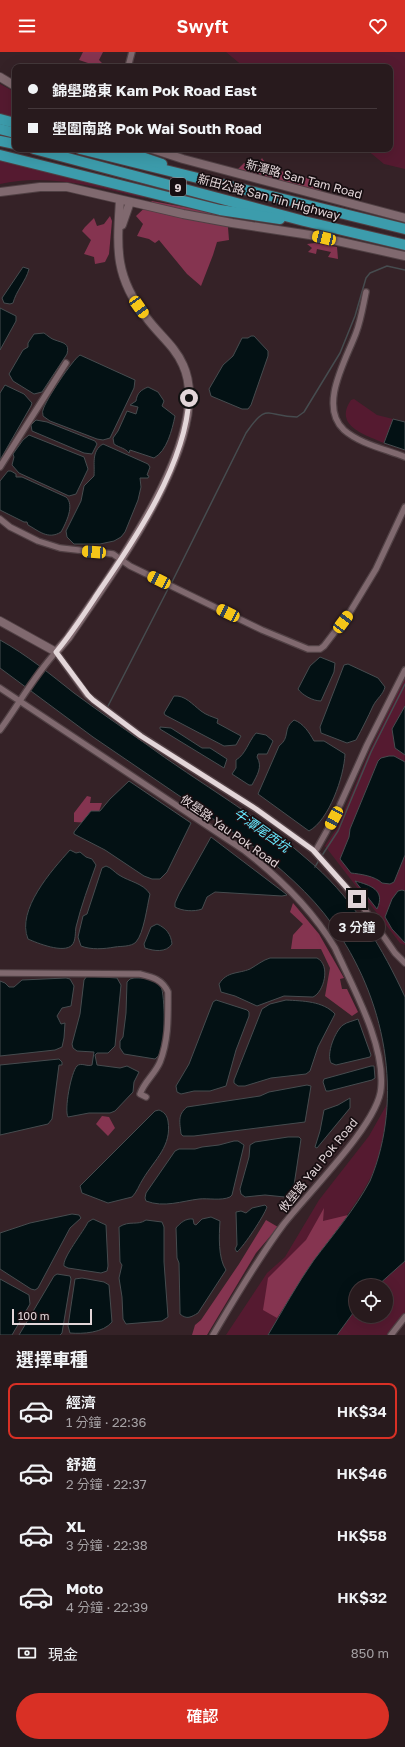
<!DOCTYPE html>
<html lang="zh-TW">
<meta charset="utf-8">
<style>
:root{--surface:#281a1d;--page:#302326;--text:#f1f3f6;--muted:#a5a1a4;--line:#44383b;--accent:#d93025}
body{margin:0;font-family:"Golos Text","Noto Sans TC",sans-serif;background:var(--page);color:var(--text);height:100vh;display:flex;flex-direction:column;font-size:15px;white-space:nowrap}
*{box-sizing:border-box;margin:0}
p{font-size:13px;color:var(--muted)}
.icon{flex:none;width:22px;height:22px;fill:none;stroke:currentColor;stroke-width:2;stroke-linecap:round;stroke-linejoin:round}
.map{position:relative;height:1283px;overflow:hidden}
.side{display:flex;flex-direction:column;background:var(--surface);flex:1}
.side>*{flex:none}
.top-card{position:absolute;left:12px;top:12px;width:381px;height:88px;border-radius:8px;box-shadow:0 4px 16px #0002,0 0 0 1px var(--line);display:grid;align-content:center;height:88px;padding:0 16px;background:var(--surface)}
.fabs{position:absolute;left:349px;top:1227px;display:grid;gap:8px}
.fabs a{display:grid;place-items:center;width:44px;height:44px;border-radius:50%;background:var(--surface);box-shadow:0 4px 16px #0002,0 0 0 1px var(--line);font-size:20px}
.scale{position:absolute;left:12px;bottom:10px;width:80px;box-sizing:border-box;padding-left:4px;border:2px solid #e3d6d9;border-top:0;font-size:11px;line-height:14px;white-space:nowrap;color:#e3d6d9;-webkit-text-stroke:3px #170e11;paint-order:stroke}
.end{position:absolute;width:18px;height:18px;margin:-9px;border:5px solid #e3d6d9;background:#111;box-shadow:0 0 0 2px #111}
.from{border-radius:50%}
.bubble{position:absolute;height:28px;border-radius:14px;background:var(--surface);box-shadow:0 4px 16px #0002,0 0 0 1px var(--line);font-size:13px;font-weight:600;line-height:28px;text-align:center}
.car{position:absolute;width:12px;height:24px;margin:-12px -6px;border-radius:5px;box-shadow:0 0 3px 1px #0007;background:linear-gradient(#f5c518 24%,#345 0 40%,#f5c518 0 76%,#345 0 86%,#f5c518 0)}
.top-card b{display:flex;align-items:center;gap:14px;height:38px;font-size:15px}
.top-card b+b{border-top:1px solid var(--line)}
.top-card i{width:10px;height:10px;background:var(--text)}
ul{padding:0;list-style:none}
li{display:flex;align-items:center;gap:12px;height:56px;margin:0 8px 6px;padding:0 8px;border:2px solid transparent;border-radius:8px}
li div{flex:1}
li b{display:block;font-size:15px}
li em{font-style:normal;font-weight:600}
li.active{border-color:var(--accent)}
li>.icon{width:36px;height:36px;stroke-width:1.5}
h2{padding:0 16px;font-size:18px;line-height:48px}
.pay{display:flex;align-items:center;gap:10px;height:44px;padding:0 16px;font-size:15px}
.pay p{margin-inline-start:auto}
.button{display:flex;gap:8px;margin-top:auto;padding:8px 16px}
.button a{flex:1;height:46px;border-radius:24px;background:var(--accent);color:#fff;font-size:16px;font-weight:600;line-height:46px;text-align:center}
header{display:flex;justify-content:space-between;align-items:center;height:52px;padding:0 16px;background:var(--accent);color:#fff;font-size:18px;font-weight:600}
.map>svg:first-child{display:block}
.green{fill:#551a30}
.forest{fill:#853450}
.water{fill:#031114;stroke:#464c4f}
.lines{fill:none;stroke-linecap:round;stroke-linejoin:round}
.stream{stroke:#464c4f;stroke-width:1.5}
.street-casing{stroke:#504044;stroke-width:8}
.secondary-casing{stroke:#504044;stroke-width:10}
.highway-casing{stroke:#504044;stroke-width:12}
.street{stroke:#80696f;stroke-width:5.5}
.secondary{stroke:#80696f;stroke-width:8}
.highway{stroke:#3c9cac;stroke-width:10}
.route{stroke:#e3d6d9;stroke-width:5}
.labels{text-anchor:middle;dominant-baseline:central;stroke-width:3.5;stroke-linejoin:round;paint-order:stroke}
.shield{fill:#170e11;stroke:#a69a9d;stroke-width:1}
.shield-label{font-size:11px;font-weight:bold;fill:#e3d6d9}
.street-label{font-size:12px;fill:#e3d6d9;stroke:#170e11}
.water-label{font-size:13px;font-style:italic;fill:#67e6fc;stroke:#170e11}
</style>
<header><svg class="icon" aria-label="menu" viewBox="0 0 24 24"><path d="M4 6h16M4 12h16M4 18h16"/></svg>Swyft<svg class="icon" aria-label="heart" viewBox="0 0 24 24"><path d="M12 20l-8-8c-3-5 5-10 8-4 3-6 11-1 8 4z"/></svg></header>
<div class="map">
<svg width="405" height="1283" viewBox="0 0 405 1283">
<rect width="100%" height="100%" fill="#352227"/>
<g class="green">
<polygon points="226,0 405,0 405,117 384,112 366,97 390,97 390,15 244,15"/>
<polygon points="0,32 15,40 15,66 0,62"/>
<path d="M0,108L145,143L144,146C97,135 48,121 0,132Z"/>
<path d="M354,347L377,363L393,367L384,391C366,383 333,374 351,348Z"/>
<polygon points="405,625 405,893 400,891 325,794 337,776 370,698"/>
<path d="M391,1045C389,1064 387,1084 381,1102C366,1143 337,1175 313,1210C297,1234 282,1258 268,1283H226L267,1221L285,1205L319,1148L369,1084Z"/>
<polygon points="405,1209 405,1261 388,1283 337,1283 356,1257 356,1264 386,1264 386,1234 377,1234"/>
</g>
<g class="forest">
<polygon points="83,0 103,0 99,8 106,15 86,15 88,11 79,8"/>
<polygon points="262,106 272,121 287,119 312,128 322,140 238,117 244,111 255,116"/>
<polygon points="152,149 227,163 229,188 217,190 213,203 201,234 187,222 159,188 155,191 149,187 137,184 143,172 136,164"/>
<polygon points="110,164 112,169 109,202 105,210 95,212 94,205 84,202 91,188 82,179 85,175 94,166 97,174 104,172"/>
<polygon points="315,191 337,195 338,207 328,205 331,200 317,197 316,202 308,200 312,196 307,192"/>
<polygon points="87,744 91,745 90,751 102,751 97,765 90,771 74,770 74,761"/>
<polygon points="293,851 319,882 344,926 340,927 342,937 347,937 358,960 352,964 325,944 330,916 321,897 291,897 293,883 303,872 290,860"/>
<polygon points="102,1064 109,1065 115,1076 108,1084 96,1072"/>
<polygon points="324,1156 323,1169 348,1163 313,1210 277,1266 263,1258 268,1226 306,1188"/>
<polygon points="266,1168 278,1175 256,1201 207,1283 192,1283 195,1273 201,1268 239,1212"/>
</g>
<g class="water">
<path d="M23,215L29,217C26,229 16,239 13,251L10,252L4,251L2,246Z"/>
<polygon points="0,256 16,264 16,269 0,298"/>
<path d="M44,281C47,283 51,287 55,288C63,291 70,291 67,302L42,340L34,342L13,329L9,322L23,298L28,295V291L34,282Z"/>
<polygon points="251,284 254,284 268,299 268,304 251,353 248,357 242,357 211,344 209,337 223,313 233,304 242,286 248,286"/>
<path d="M80,303L135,328L134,336L110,386L103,388L97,387L50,369L43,364C43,361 42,360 43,358C45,349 73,307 80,303Z"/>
<polygon points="5,333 24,342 32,351 31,354 0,408 0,341"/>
<path d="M148,335L158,340L164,349L162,354L175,364C172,378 167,399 154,406L130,398L129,401C125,396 120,396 114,392L113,386L118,379L127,359L136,362L138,355L130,353L136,349C137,341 141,338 148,335Z"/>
<polygon points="393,367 405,370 405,398 384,391"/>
<polygon points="36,368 47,370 95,389 97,392 92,402 84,401 32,379 31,373"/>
<polygon points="29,383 84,405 88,417 76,442 69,444 19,421 12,413 14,405 13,402 23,388"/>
<path d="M103,392L148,412L150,415L147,423L149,424L148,426H140L141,435L138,448L125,480L121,485L114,489L100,492H74L67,485L66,479L81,449L84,434L94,424C95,412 91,399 103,392Z"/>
<path d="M8,419H11L16,422V425H22L66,445C75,453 66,471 61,480C48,488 39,479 28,473L27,470H24L0,458V429Z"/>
<path d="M0,588C27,603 50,622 74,641C97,658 120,674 143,690C200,732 262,766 315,814C355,850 383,897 405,945V1209L377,1234H356V1257L337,1283H268C283,1258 297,1232 314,1208C333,1183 355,1157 370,1129C405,1045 385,945 332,872C311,842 279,815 250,792L93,685L0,616Z"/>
<path d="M320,605L335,611L334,620L321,649C313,649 302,643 298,637L310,614Z"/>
<path d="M348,612L378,626L385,635C383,643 377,646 373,654C368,665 362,677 356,688L347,691L321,681L320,675L344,613Z"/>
<path d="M174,644C185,643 192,652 201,659C206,663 213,665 218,667L217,671L241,684L236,693L224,694L165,663L164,661Z"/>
<polygon points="405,654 405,703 395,696 392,677"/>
<path d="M294,668C303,671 309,680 314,689H324L345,702C344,725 329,768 309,779L258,742L279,694C291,685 282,677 294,668Z"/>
<polygon points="160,675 171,676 202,696 210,696 227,707 224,716 160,677"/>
<path d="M256,681L266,683L273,689L267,702H258L257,705C263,715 257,723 252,733H249L232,722L236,716V708C246,702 248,690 256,681Z"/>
<path d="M389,704H394L405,710V803L394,830L390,832L382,831C375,824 360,822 351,821L340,807L349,785L350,777L378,709L381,706Z"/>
<polygon points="129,729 191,771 167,820 160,827 152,827 144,824 105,798 74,782 74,780 91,759 100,759 110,747"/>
<path d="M211,785L286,842L287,843L282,844L215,840L207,845L202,857C194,860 182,859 175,855V851L179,842Z"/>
<path d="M70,798L76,801L80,800L86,805L92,807L96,813C89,833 81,854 76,875C75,880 76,889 72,893C64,902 37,891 28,887C16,858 52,818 70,798Z"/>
<path d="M106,814C112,816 114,820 119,823C130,830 143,831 150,842C147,854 144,881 136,890C131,895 121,894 115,895C104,897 91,898 81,894L78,885L83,864L87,862L102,816Z"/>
<path d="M355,829C370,833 386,838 377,857Z"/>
<polygon points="402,838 405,839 405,891 392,877 385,865 392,847 398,839"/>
<path d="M157,872C166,876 171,882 172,892C166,901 154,899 145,896L144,892L151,875Z"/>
<path d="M270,906H317C331,913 324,940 313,945L284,944L257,954L235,944L221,940L219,932C227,919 238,922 250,917C257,913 263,908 270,906Z"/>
<path d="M87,924L117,926L121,933L115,994L108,1001H97L95,1003L97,1013L120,1016L127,1014L139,1020L134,1030L133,1040L115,1059L110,1061H89L68,1065C64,1058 71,1020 77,1014C81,1010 87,1015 92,1013L94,1000L77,999L73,996L72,992L80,962L84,928Z"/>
<polygon points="66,926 70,927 74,934 71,954 62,956 57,964 61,972 65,971 64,986 62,995 55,998 0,1004 0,929 5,931 9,935 14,935 22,928"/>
<path d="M134,926C141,926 155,925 160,932C165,938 165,986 163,994C162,999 159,1004 155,1007L124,1002L120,996V989L123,985L126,961L127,930L130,927Z"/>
<polygon points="216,948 247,958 249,960 249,964 236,998 226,1034 210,1039 194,1039 181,1042 177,1040 176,1034 189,1012 213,950"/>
<path d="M286,948C303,949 323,949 335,962L318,995L310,1019L306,1022L271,1026L245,1034H238L234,1031V1028L262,957L270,952Z"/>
<path d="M358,967L371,1003L370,1005L336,1013L331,1011C326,1002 335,979 343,973C347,970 353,969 358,967Z"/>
<polygon points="59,1007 62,1010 62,1013 59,1013 52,1067 48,1072 0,1083 0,1013"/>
<polygon points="371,1014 374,1014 375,1026 372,1028 329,1039 326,1039 323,1030 324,1027"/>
<path d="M307,1033L311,1034L305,1070L194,1084H183L181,1082C180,1071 177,1063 187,1055L260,1044L269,1040Z"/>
<polygon points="350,1046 350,1056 317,1096 315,1095 320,1079 324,1058 338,1053"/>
<path d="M159,1058C164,1060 167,1063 168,1069C172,1094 155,1107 143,1127C139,1133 137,1140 132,1145L108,1151L82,1141L80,1134L155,1059Z"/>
<polygon points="288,1085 299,1085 301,1087 293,1140 285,1145 265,1143 245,1145 241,1142 240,1137 249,1105 250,1093 255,1090"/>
<path d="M234,1089H238L244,1093L232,1143L230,1145C221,1149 209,1146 199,1147C182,1149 164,1156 146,1149L145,1146L146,1141L175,1099L179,1097H195L202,1095L219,1093Z"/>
<path d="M265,1153L267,1155C264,1164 244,1194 237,1200L235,1197L237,1193L236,1160L241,1159L246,1161L252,1156Z"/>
<polygon points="72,1162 79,1163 81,1166 70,1176 38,1236 35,1238 31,1237 0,1217 0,1181 30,1171"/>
<path d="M211,1165L220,1169C219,1184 218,1206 226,1218L198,1261C191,1265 187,1268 180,1262V1258L179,1211L177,1206L176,1176C180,1171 186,1166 193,1167L194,1172L196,1173L202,1167Z"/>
<path d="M93,1167L106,1173L108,1214L107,1219L101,1221L68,1216L64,1214C62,1206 84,1179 88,1170Z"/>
<path d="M146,1168L162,1170L164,1175V1210L168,1265L162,1269L126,1272L123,1267L122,1245L119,1226L122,1213L120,1210L119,1175C130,1168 137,1174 146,1168Z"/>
<polygon points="57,1222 70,1224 71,1227 62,1281 60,1283 19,1283 54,1224"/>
<path d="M82,1226L104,1230L109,1233L112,1270C103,1281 83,1282 70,1281L68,1274L75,1227Z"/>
<polygon points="0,1227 29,1243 30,1252 12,1283 0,1283"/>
</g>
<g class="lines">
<g class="stream">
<path d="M171,532L246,381C268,349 266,365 297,365L304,360L340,301L355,264L366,226L370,221L387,214L405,218"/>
<polyline points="107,656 169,535"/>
<polyline points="321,805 338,779 371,700 405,632"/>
<polyline points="315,815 319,808"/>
</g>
<defs>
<g id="street">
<polyline points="128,15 132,0"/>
<path d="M366,240C363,254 361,268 356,281C346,308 318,354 344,378C360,392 385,397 405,405"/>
<polyline points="0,415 66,311"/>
<polyline points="0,467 10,475 38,489 60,496 113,502 130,514 262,578 308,597 320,597 324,594 350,560 376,517 405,455"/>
<path d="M0,636L245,799C281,827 312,857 335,896C353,936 385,992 381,1036C379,1071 307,1142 283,1173C257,1208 235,1246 213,1283"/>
<path d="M0,678C19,652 34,624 56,600L87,643L93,648L141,684L256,757L313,798L361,852L395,901L405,911"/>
<polyline points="315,800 334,766 367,693 405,618"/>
<path d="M0,921L140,922C152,925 162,927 168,940C168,964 169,987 160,1010C155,1022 144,1030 140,1042L146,1045"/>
<polyline points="391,1283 405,1265"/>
</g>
<g id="secondary">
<polyline points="0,25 15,34"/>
<polyline points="152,97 183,107 405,166"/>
<polyline points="0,140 40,135 67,135 183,162 232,171 310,183 405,204"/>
<polyline points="122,173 130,150"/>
<path d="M0,569L56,600L68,586C107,528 216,384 183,313C175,294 158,282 146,265C114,224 117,196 120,148"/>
</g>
<g id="highway">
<polyline points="0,67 15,71"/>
<polyline points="0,77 15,81"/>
<polyline points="0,89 15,92"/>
<polyline points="34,97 304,169 405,193"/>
<polyline points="80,97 405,177"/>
<polyline points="118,97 162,112"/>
<polyline points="0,103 220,158 280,167"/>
</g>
</defs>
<use href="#street" class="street-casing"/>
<use href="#secondary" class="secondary-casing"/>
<use href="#highway" class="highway-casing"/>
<use href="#street" class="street"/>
<use href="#secondary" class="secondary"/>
<use href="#highway" class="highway"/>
</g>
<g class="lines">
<path class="route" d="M189,346C186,411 136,486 100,538C86,559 72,581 56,600L88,643L93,648L141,684L256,757L313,798L357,847"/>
</g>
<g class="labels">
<rect class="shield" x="170" y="126" width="16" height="18" rx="3"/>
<g class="shield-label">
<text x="178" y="135">9</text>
</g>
<g class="street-label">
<text transform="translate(304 127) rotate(15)">新潭路 San Tam Road</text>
<text transform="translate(269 145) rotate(15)">新田公路 San Tin Highway</text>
<text transform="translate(230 779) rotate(35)">攸壆路 Yau Pok Road</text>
<text transform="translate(318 1113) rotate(-51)">攸壆路 Yau Pok Road</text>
</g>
<g class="water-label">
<text transform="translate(262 778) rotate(35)">牛潭尾西坑</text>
</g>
</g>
</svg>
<div class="fabs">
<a><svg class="icon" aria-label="locate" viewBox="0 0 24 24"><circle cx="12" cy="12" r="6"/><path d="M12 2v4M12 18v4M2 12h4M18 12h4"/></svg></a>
</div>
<div class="scale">100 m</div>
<i class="end from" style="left:189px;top:346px"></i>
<i class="end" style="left:357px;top:847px"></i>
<div class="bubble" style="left:329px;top:861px;width:56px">3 分鐘</div>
<i class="car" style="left:324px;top:186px;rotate:283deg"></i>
<i class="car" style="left:139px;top:255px;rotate:145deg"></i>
<i class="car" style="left:94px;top:500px;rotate:274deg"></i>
<i class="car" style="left:159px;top:528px;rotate:296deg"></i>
<i class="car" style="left:228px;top:561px;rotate:296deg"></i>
<i class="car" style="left:343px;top:570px;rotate:37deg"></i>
<i class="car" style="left:334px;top:766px;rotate:208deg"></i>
<div class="top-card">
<b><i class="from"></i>錦壆路東 Kam Pok Road East</b>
<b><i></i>壆圍南路 Pok Wai South Road</b>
</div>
</div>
<section class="side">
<h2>選擇車種</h2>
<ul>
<li class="active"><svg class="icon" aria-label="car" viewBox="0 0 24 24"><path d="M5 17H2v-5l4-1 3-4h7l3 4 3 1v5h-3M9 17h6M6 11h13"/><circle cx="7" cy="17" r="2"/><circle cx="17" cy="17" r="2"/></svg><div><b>經濟</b><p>1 分鐘 · 22:36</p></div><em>HK$34</em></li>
<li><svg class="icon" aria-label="car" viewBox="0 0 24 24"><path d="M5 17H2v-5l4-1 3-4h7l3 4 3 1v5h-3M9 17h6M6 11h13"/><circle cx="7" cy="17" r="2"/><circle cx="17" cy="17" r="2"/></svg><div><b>舒適</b><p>2 分鐘 · 22:37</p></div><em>HK$46</em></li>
<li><svg class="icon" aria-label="car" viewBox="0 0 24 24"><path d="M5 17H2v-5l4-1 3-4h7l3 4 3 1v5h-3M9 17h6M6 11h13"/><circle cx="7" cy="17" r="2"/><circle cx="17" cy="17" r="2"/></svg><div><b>XL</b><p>3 分鐘 · 22:38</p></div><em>HK$58</em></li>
<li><svg class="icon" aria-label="car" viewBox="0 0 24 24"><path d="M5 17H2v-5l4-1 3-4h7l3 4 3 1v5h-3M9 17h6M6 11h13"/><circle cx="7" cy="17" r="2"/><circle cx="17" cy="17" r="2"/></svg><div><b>Moto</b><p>4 分鐘 · 22:39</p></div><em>HK$32</em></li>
</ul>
<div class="pay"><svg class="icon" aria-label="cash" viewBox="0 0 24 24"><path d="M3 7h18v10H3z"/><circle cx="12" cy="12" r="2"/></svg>現金<p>850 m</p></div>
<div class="button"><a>確認</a></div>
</section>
